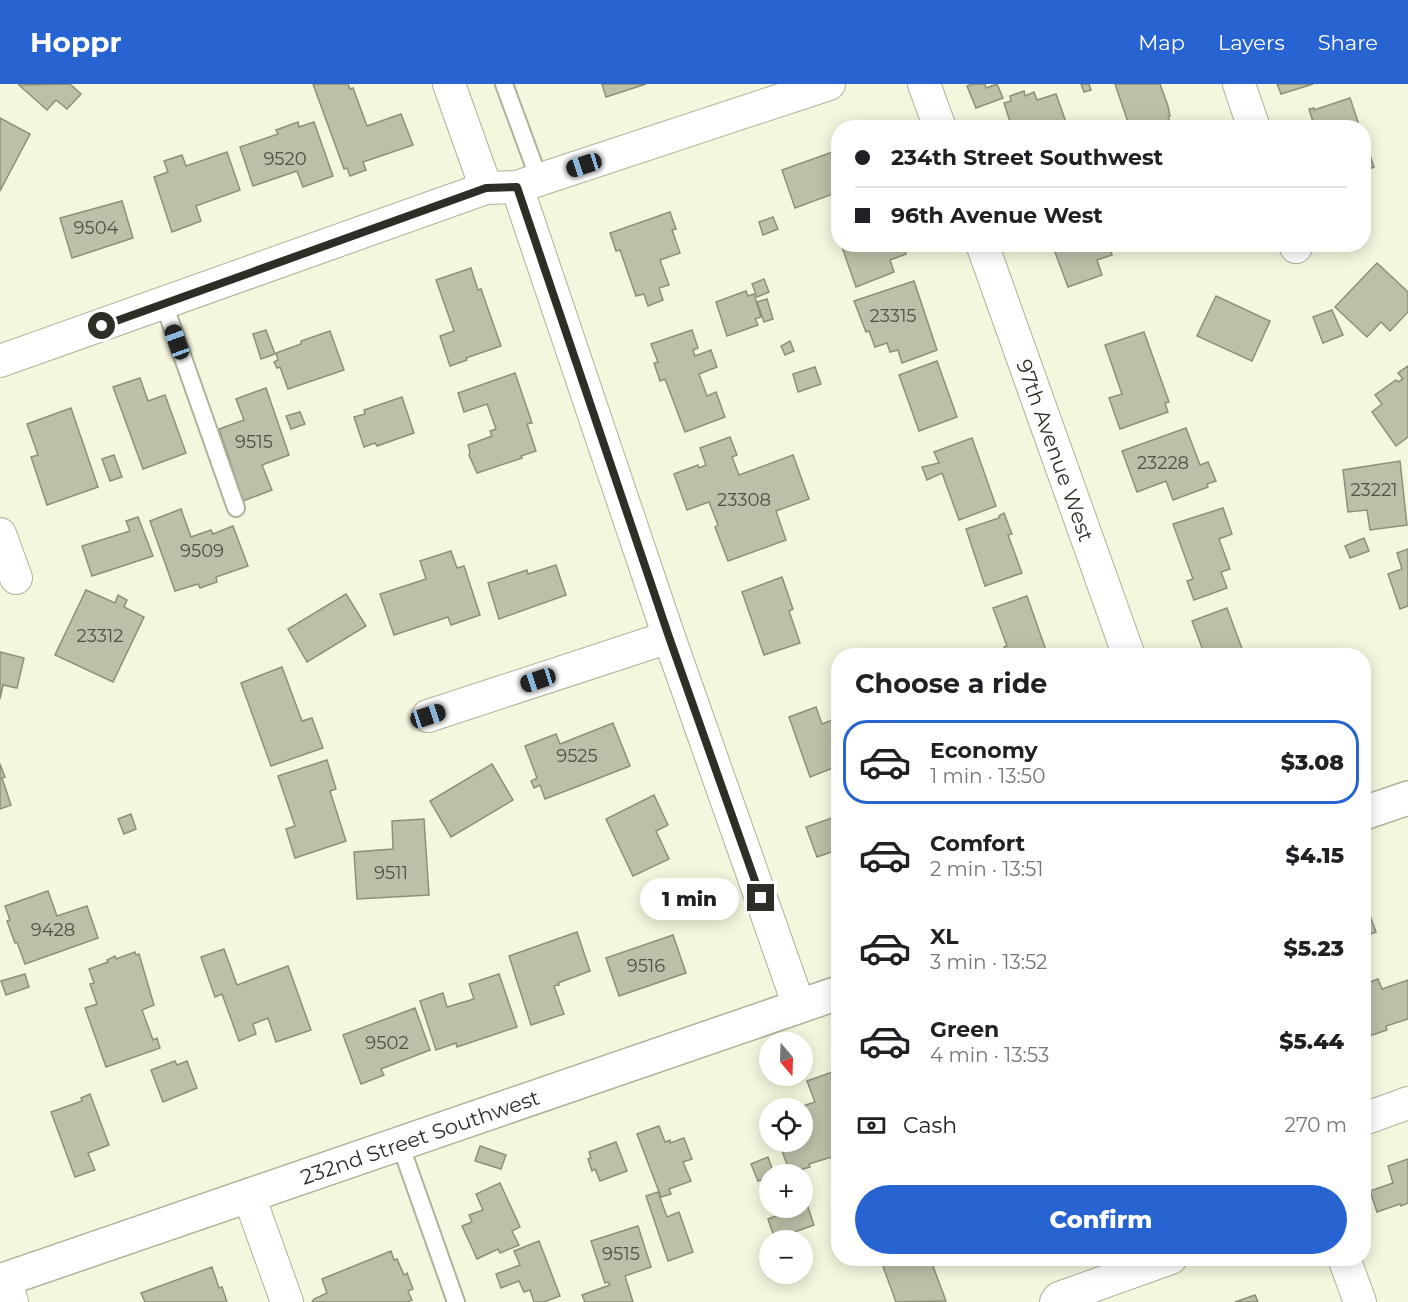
<!DOCTYPE html>
<meta charset="utf-8">
<style>
:root{--surface:#fff;--page:#f2f2f2;--text:#202124;--muted:#757577;--line:#e0e0e0;--accent:#2864d1}
body{margin:0;font-family:Montserrat,sans-serif;background:var(--page);color:var(--text);height:100vh;display:flex;flex-direction:column;font-size:22px;white-space:nowrap}
*{box-sizing:border-box;margin:0}
p{font-size:20px;color:var(--muted)}
.icon{flex:none;width:33px;height:33px;fill:none;stroke:currentColor;stroke-width:2;stroke-linecap:round;stroke-linejoin:round}
.map{position:relative;flex:1;overflow:hidden}
.drawer{position:absolute;left:831px;top:564px;width:540px;height:618px;display:flex;flex-direction:column;background:var(--surface);border-radius:24px;box-shadow:0 3px 15px #0003}
.drawer>*{flex:none}
.hud{position:absolute;left:831px;top:36px;width:540px;height:132px;border-radius:24px;box-shadow:0 3px 15px #0003;display:grid;align-content:center;height:132px;padding:0 24px;background:var(--surface)}
.needle{width:39px;rotate:161deg}
.buttons{position:absolute;left:759px;top:948px;display:grid;gap:12px}
.buttons a{display:grid;place-items:center;width:54px;height:54px;border-radius:50%;background:var(--surface);box-shadow:0 3px 15px #0003;font-size:30px}
.end{position:absolute;width:27px;height:27px;margin:-14px;border:8px solid #2d2e25;background:#fff;box-shadow:0 0 0 3px #fff}
.from{border-radius:50%}
.bubble{position:absolute;height:42px;border-radius:21px;background:var(--surface);box-shadow:0 3px 15px #0003;font-size:20px;font-weight:800;line-height:42px;text-align:center}
.car{position:absolute;width:18px;height:36px;margin:-18px -9px;border-radius:8px;box-shadow:0 0 4px 2px #0007;background:linear-gradient(#222 24%,#8ab4d8 0 40%,#222 0 76%,#8ab4d8 0 86%,#222 0)}
.hud b{display:flex;align-items:center;gap:21px;height:57px;font-size:22px}
.hud b+b{border-top:2px solid var(--line)}
.hud i{width:15px;height:15px;background:var(--text)}
ul{padding:0;list-style:none}
li{display:flex;align-items:center;gap:18px;height:84px;margin:0 12px 9px;padding:0 12px;border:3px solid transparent;border-radius:24px}
li div{flex:1}
li b{display:block;font-size:22px}
li em{font-style:normal;font-weight:800}
li.selected{border-color:var(--accent)}
li>.icon{width:54px;height:54px;stroke-width:1.5}
h2{padding:0 24px;font-size:27px;line-height:72px}
.pay{display:flex;align-items:center;gap:15px;height:66px;padding:0 24px;font-size:22px}
.pay p{margin-inline-start:auto}
.action{display:flex;gap:12px;margin-top:auto;padding:12px 24px}
.action a{flex:1;height:69px;border-radius:36px;background:var(--accent);color:#fff;font-size:24px;font-weight:800;line-height:69px;text-align:center}
header{display:flex;align-items:center;gap:36px;box-sizing:border-box;height:84px;padding:0 30px;background:var(--accent);color:#fff}
header strong{font-size:28px}
nav{display:flex;gap:33px;margin-inline-start:auto;font-size:21px}
.map>svg:first-child{display:block}
.building{fill:#bdbfa8;stroke:#8e907a;stroke-width:1.5}
.lines{fill:none;stroke-linecap:round;stroke-linejoin:round}
.service-casing{stroke:#afb19a;stroke-width:20}
.minor-casing{stroke:#afb19a;stroke-width:34}
.tertiary-casing{stroke:#afb19a;stroke-width:36}
.service{stroke:#fff;stroke-width:16}
.minor{stroke:#fff;stroke-width:32}
.tertiary{stroke:#fff;stroke-width:33}
.route{stroke:#2d2e25;stroke-width:8}
.labels{text-anchor:middle;dominant-baseline:central;stroke-width:4.5;stroke-linejoin:round;paint-order:stroke}
.number-label{font-size:18px;fill:#515246}
.street-label{font-size:21px;fill:#2d2e25;stroke:#f4f6de}
</style>
<header>
<strong>Hoppr</strong>
<nav><a>Map</a><a>Layers</a><a>Share</a></nav>
</header>
<div class="map">
<svg width="1408" height="1218" viewBox="0 0 1408 1218">
<rect width="100%" height="100%" fill="#f4f6de"/>
<g class="building">
<polygon points="70,0 81,10 67,25 56,16 47,26 19,1"/>
<polygon points="313,0 348,0 350,5 353,4 367,42 401,30 413,61 363,78 366,86 350,92 347,84 344,85"/>
<polygon points="602,0 646,0 606,13"/>
<polygon points="973,0 985,0 986,4 997,0 1003,14 976,24 967,2"/>
<polygon points="1081,0 1089,0 1091,6 1084,8"/>
<polygon points="1115,0 1160,0 1168,22 1170,32 1168,33 1172,44 1130,44"/>
<polygon points="1277,0 1313,0 1281,10"/>
<polygon points="1024,7 1025,12 1034,8 1037,16 1056,10 1068,44 1012,44 1004,19 1011,17 1010,12"/>
<polygon points="1350,14 1360,44 1315,44 1309,25 1314,24 1314,26"/>
<polygon points="0,34 30,50 0,107"/>
<polygon points="298,38 299,43 314,38 333,92 303,103 297,87 253,102 240,63 278,50 276,46"/>
<polygon points="1364,53 1374,83 1364,87"/>
<polygon points="838,66 838,108 795,124 782,86"/>
<polygon points="227,68 240,106 196,122 201,137 172,148 154,93 168,88 164,77 182,71 186,82"/>
<polygon points="122,117 133,154 72,174 60,134"/>
<polygon points="670,128 676,145 672,146 680,169 660,176 669,201 659,204 663,216 648,222 644,210 636,212 620,166 616,167 610,149"/>
<polygon points="773,133 778,145 763,151 759,138"/>
<polygon points="848,160 903,160 906,170 890,176 894,188 856,203 842,163"/>
<polygon points="1052,160 1109,160 1112,171 1097,176 1102,191 1068,203"/>
<polygon points="1377,179 1408,208 1408,228 1390,247 1381,238 1367,253 1335,223"/>
<polygon points="471,184 478,206 481,205 501,262 466,274 467,276 450,282 440,252 454,247 436,196"/>
<polygon points="764,195 769,208 757,213 752,200"/>
<polygon points="914,197 937,266 902,279 898,266 890,268 887,259 875,263 869,247 866,248 854,217"/>
<polygon points="746,207 748,212 754,210 761,233 755,235 758,241 727,252 716,218"/>
<polygon points="1216,212 1270,237 1252,277 1197,252"/>
<polygon points="767,215 773,235 764,238 757,218"/>
<polygon points="1332,226 1343,251 1323,259 1313,233"/>
<polygon points="266,246 275,270 261,275 253,250"/>
<polygon points="692,246 698,264 693,266 695,272 711,266 717,283 699,290 707,312 716,308 725,333 685,348 665,295 660,297 654,279 658,278 651,260"/>
<polygon points="330,247 344,286 288,305 280,283 277,284 274,278 278,276 276,269 301,260 301,257"/>
<polygon points="1144,248 1169,318 1165,319 1168,328 1120,345 1109,314 1122,310 1105,261"/>
<polygon points="790,257 794,267 785,271 781,262"/>
<polygon points="937,277 957,333 919,347 899,291"/>
<polygon points="1408,282 1408,353 1396,362 1372,328 1382,320 1375,311 1396,296 1398,298 1403,295 1398,289"/>
<polygon points="815,283 821,300 798,308 793,290"/>
<polygon points="515,289 532,339 527,340 536,367 521,372 522,374 477,389 469,371 470,368 468,361 492,352 490,347 496,345 487,320 464,328 458,309"/>
<polygon points="140,294 148,317 165,311 186,369 143,385 113,303"/>
<polygon points="266,304 289,371 262,381 272,406 243,417 219,345 244,336 236,315"/>
<polygon points="402,313 414,349 377,362 375,359 364,363 354,333 365,330 364,326"/>
<polygon points="71,324 98,403 47,421 31,373 38,371 27,340"/>
<polygon points="300,328 305,340 291,345 286,332"/>
<polygon points="1186,344 1200,381 1208,378 1216,397 1207,400 1208,403 1173,416 1166,397 1137,408 1122,367"/>
<polygon points="730,353 737,371 732,373 739,391 793,371 809,415 776,427 786,456 728,477 715,443 718,441 709,418 687,426 674,390 698,381 699,384 706,381 700,364"/>
<polygon points="972,354 996,422 959,436 942,389 927,396 922,383 939,379 934,368"/>
<polygon points="114,371 122,393 110,397 102,375"/>
<polygon points="1400,377 1407,441 1370,446 1367,426 1348,428 1343,386"/>
<polygon points="1223,424 1232,450 1219,455 1230,485 1221,488 1227,504 1194,516 1187,497 1193,495 1173,440"/>
<polygon points="181,425 191,453 211,446 213,450 233,442 248,482 216,493 217,498 200,504 198,500 175,507 150,437"/>
<polygon points="1004,429 1012,450 1008,451 1022,489 985,502 966,445 999,434 999,432"/>
<polygon points="138,433 153,472 92,492 82,462 130,447 126,437"/>
<polygon points="1364,454 1369,467 1350,474 1345,462"/>
<polygon points="1408,465 1408,522 1400,525 1388,490 1402,485 1397,469"/>
<polygon points="451,467 457,484 464,482 480,531 451,541 448,533 394,551 380,510 426,495 420,477"/>
<polygon points="556,481 566,511 499,535 488,499 527,486 528,490"/>
<polygon points="782,493 793,525 789,527 800,559 764,571 742,508"/>
<polygon points="86,506 115,519 118,511 127,516 124,523 144,533 113,598 55,571"/>
<polygon points="346,510 366,542 307,578 288,545"/>
<polygon points="1027,512 1048,572 1007,572 1004,563 1007,562 993,524"/>
<polygon points="1227,524 1244,570 1205,572 1192,537"/>
<polygon points="0,568 24,574 17,604 3,601 0,615"/>
<polygon points="282,583 302,637 312,634 323,664 271,682 241,599"/>
<polygon points="816,623 822,640 837,634 838,648 834,650 838,661 838,682 810,693 789,633"/>
<polygon points="613,639 630,682 545,715 540,701 534,704 531,697 537,694 525,662 556,650 560,660"/>
<polygon points="327,676 336,705 330,707 346,757 295,774 286,745 295,742 278,692"/>
<polygon points="0,680 5,693 2,694 11,721 0,725"/>
<polygon points="492,680 513,716 451,753 430,717"/>
<polygon points="654,711 668,741 656,747 669,775 633,792 606,735"/>
<polygon points="131,730 136,745 124,750 118,735"/>
<polygon points="838,732 838,780 834,767 817,773 806,743"/>
<polygon points="424,735 429,811 357,815 354,768 393,765 392,737"/>
<polygon points="48,807 57,832 87,822 98,854 25,880 17,858 15,859 7,837 10,836 5,822"/>
<polygon points="1364,815 1376,848 1365,852 1364,848"/>
<polygon points="577,848 590,887 558,899 559,901 554,902 564,930 531,941 509,872"/>
<polygon points="673,851 686,889 619,912 606,874"/>
<polygon points="224,865 237,901 288,882 311,946 276,958 268,934 253,940 256,950 239,957 222,910 215,913 201,873"/>
<polygon points="135,868 136,871 139,870 154,921 142,926 153,956 157,954 160,964 106,983 85,924 97,920 90,900 94,899 89,885 108,878 107,876 115,872 116,875"/>
<polygon points="25,890 29,903 6,911 1,897"/>
<polygon points="499,890 517,943 457,963 456,959 436,966 420,917 443,909 447,923 474,915 469,900"/>
<polygon points="1378,895 1382,905 1408,896 1408,935 1386,942 1387,946 1364,954 1364,900"/>
<polygon points="415,924 430,966 381,985 384,991 361,1000 343,951"/>
<polygon points="175,977 177,981 187,977 197,1004 163,1018 151,986"/>
<polygon points="838,986 838,1071 809,1080 810,1083 790,1089 779,1058 802,1058 802,1024 797,1024 815,1018 807,997"/>
<polygon points="90,1010 109,1061 88,1069 95,1086 75,1093 51,1028 82,1017 81,1014"/>
<polygon points="659,1042 665,1058 670,1056 670,1059 684,1054 692,1075 683,1078 691,1097 669,1105 671,1110 661,1113 637,1050"/>
<polygon points="616,1058 627,1087 600,1097 595,1085 592,1087 588,1075 591,1074 589,1068"/>
<polygon points="480,1062 506,1071 501,1085 475,1077"/>
<polygon points="768,1073 774,1090 770,1090 770,1093 758,1097 751,1080"/>
<polygon points="1408,1075 1408,1119 1401,1122 1400,1120 1377,1128 1370,1107 1393,1099 1388,1082"/>
<polygon points="500,1099 520,1143 512,1147 519,1161 500,1169 498,1165 477,1175 462,1142 472,1138 469,1131 483,1126 476,1110"/>
<polygon points="658,1108 667,1133 679,1128 693,1168 668,1177 646,1112"/>
<polygon points="807,1120 814,1141 775,1155 768,1135"/>
<polygon points="638,1142 651,1183 625,1192 633,1218 585,1218 582,1211 610,1201 608,1198 605,1199 591,1157"/>
<polygon points="539,1157 560,1212 544,1218 534,1218 530,1206 524,1208 519,1197 501,1204 496,1190 520,1181 514,1167"/>
<polygon points="391,1167 394,1176 397,1175 404,1191 407,1189 413,1205 408,1207 412,1216 407,1218 312,1218 314,1215 327,1209 322,1195"/>
<polygon points="887,1174 930,1174 946,1217 896,1218 881,1177"/>
<polygon points="212,1183 219,1204 222,1203 227,1218 145,1218 141,1209"/>
<polygon points="1255,1211 1258,1218 1235,1218"/>
</g>
<g class="lines">
<defs>
<g id="service">
<polyline points="504,0 539,95"/>
<polyline points="164,220 236,424"/>
<polyline points="400,1060 456,1218"/>
</g>
<g id="minor">
<polyline points="449,0 486,104"/>
<polyline points="924,0 940,44"/>
<polyline points="1239,0 1254,44"/>
<polyline points="517,103 669,553 799,922"/>
<path id="s1" d="M982,160L1129,572"/>
<polyline points="1295,160 1296,163"/>
<polyline points="0,277 486,104 517,103 829,0"/>
<polyline points="0,450 16,494"/>
<polyline points="428,632 669,553"/>
<polyline points="1364,1035 1408,1019"/>
<polyline points="249,1112 287,1218"/>
<polyline points="1344,1174 1360,1218"/>
<polyline points="5,1195 12,1218"/>
<polyline points="1056,1218 1059,1214 1171,1174"/>
</g>
<g id="tertiary">
<polyline points="1364,729 1408,714"/>
<path id="s2" d="M0,1197L838,909"/>
</g>
</defs>
<use href="#service" class="service-casing"/>
<use href="#minor" class="minor-casing"/>
<use href="#tertiary" class="tertiary-casing"/>
<use href="#service" class="service"/>
<use href="#minor" class="minor"/>
<use href="#tertiary" class="tertiary"/>
</g>
<g class="lines">
<polyline class="route" points="102,242 486,104 517,103 669,553 761,814"/>
</g>
<g class="labels">
<g class="number-label">
<text x="285" y="75">9520</text>
<text x="96" y="144">9504</text>
<text x="893" y="232">23315</text>
<text x="254" y="358">9515</text>
<text x="1163" y="379">23228</text>
<text x="1374" y="406">23221</text>
<text x="744" y="416">23308</text>
<text x="202" y="467">9509</text>
<text x="100" y="552">23312</text>
<text x="577" y="672">9525</text>
<text x="391" y="789">9511</text>
<text x="53" y="846">9428</text>
<text x="646" y="882">9516</text>
<text x="387" y="959">9502</text>
<text x="621" y="1170">9515</text>
</g>
<g class="street-label">
<text stroke="none"><textPath href="#s1" startOffset="219">97th Avenue West</textPath></text>
<text stroke="none"><textPath href="#s2" startOffset="444">232nd Street Southwest</textPath></text>
</g>
</g>
</svg>
<div class="buttons">
<a><svg class="needle" viewBox="-14 -14 28 28"><path d="M0-13l5 13h-10z" fill="#e53935"/><path d="M0 13l5-13h-10z" fill="#757577"/></svg></a>
<a><svg class="icon" aria-label="locate" viewBox="0 0 24 24"><circle cx="12" cy="12" r="6"/><path d="M12 2v4M12 18v4M2 12h4M18 12h4"/></svg></a>
<a>+</a>
<a>−</a>
</div>
<i class="end from" style="left:102px;top:242px"></i>
<i class="end" style="left:761px;top:814px"></i>
<div class="bubble" style="left:640px;top:794px;width:99px">1 min</div>
<i class="car" style="left:584px;top:81px;rotate:252deg"></i>
<i class="car" style="left:177px;top:258px;rotate:340deg"></i>
<i class="car" style="left:538px;top:596px;rotate:252deg"></i>
<i class="car" style="left:428px;top:632px;rotate:72deg"></i>
<div class="hud">
<b><i class="from"></i>234th Street Southwest</b>
<b><i></i>96th Avenue West</b>
</div>
<section class="drawer">
<h2>Choose a ride</h2>
<ul>
<li class="selected"><svg class="icon" aria-label="car" viewBox="0 0 24 24"><path d="M5 17H2v-5l4-1 3-4h7l3 4 3 1v5h-3M9 17h6M6 11h13"/><circle cx="7" cy="17" r="2"/><circle cx="17" cy="17" r="2"/></svg><div><b>Economy</b><p>1 min · 13:50</p></div><em>$3.08</em></li>
<li><svg class="icon" aria-label="car" viewBox="0 0 24 24"><path d="M5 17H2v-5l4-1 3-4h7l3 4 3 1v5h-3M9 17h6M6 11h13"/><circle cx="7" cy="17" r="2"/><circle cx="17" cy="17" r="2"/></svg><div><b>Comfort</b><p>2 min · 13:51</p></div><em>$4.15</em></li>
<li><svg class="icon" aria-label="car" viewBox="0 0 24 24"><path d="M5 17H2v-5l4-1 3-4h7l3 4 3 1v5h-3M9 17h6M6 11h13"/><circle cx="7" cy="17" r="2"/><circle cx="17" cy="17" r="2"/></svg><div><b>XL</b><p>3 min · 13:52</p></div><em>$5.23</em></li>
<li><svg class="icon" aria-label="car" viewBox="0 0 24 24"><path d="M5 17H2v-5l4-1 3-4h7l3 4 3 1v5h-3M9 17h6M6 11h13"/><circle cx="7" cy="17" r="2"/><circle cx="17" cy="17" r="2"/></svg><div><b>Green</b><p>4 min · 13:53</p></div><em>$5.44</em></li>
</ul>
<div class="pay"><svg class="icon" aria-label="cash" viewBox="0 0 24 24"><path d="M3 7h18v10H3z"/><circle cx="12" cy="12" r="2"/></svg>Cash<p>270 m</p></div>
<div class="action"><a>Confirm</a></div>
</section>
</div>
